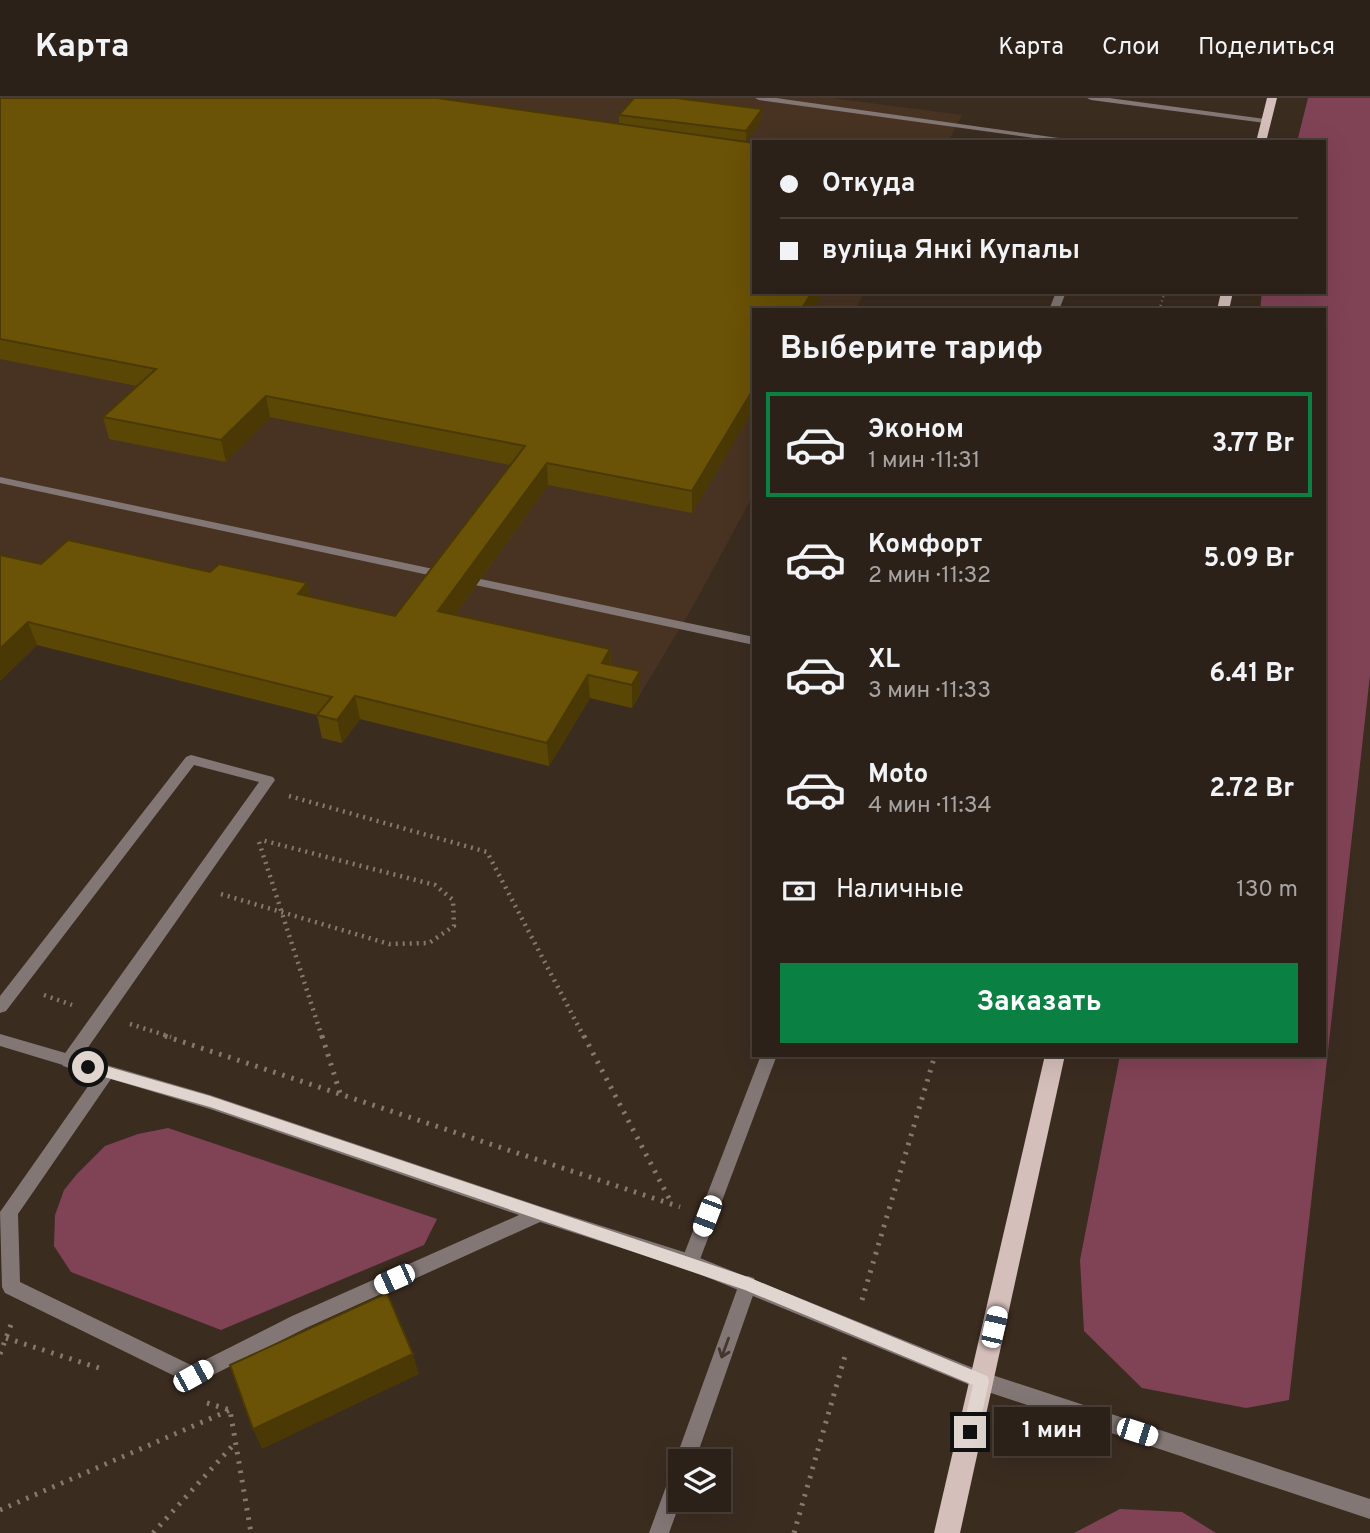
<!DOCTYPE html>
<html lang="ru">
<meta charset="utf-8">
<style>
:root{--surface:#2c2118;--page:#342921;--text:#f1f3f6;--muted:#a6a3a2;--line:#483e37;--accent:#0b8043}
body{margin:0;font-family:Overpass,sans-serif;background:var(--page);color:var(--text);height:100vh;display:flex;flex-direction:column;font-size:26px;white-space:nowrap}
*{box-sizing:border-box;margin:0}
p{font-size:23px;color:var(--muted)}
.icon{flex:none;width:38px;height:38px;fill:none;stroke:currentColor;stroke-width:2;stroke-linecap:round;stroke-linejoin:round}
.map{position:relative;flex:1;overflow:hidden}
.panel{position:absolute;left:752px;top:210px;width:574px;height:749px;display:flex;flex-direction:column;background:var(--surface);border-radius:0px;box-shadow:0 7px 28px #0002,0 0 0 2px var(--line)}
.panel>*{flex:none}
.hud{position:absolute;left:752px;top:42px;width:574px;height:154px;border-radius:0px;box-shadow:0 7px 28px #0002,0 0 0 2px var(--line);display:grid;align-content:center;height:154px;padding:0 28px;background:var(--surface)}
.tools{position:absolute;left:668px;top:1351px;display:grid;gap:14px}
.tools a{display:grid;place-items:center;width:63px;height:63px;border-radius:0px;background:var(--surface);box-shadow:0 7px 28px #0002,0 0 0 2px var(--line);font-size:35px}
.end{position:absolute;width:32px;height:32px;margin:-16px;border:9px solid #e0d6cf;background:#111;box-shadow:0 0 0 4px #111}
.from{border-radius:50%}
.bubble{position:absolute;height:49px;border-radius:0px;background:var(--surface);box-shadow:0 7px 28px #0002,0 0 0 2px var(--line);font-size:23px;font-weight:700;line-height:49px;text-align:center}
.car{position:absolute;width:21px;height:42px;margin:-21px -10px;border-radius:9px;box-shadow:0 0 5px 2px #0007;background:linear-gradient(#fff 24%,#345 0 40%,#fff 0 76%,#345 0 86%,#fff 0)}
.hud b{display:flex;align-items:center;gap:24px;height:66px;font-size:26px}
.hud b+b{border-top:2px solid var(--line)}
.hud i{width:18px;height:18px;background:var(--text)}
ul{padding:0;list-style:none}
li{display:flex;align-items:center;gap:21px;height:105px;margin:0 14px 10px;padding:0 14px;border:4px solid transparent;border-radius:0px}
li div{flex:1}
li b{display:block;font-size:26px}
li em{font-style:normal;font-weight:700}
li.current{border-color:var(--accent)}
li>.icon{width:63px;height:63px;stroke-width:1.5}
h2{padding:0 28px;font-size:32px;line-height:84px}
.pay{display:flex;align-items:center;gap:18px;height:77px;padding:0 28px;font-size:26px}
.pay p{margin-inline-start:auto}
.cta{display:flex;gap:14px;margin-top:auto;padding:14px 28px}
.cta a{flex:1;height:80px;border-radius:0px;background:var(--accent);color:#fff;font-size:28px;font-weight:700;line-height:80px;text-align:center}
header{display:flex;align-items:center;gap:42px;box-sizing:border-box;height:98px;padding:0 35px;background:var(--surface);border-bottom:2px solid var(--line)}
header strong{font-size:33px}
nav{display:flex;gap:38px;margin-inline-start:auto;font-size:24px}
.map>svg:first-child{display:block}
.built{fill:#483322}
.green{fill:#804356}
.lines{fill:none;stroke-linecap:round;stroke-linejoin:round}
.path-far2{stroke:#85796f;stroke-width:2.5;stroke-dasharray:1 3.5;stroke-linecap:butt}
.path-far1{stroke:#85796f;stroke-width:4.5;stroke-dasharray:2 5;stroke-linecap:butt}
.path{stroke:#85796f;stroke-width:5;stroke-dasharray:2.5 7;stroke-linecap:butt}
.lane{fill:#827775;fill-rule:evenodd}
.street{fill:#827775;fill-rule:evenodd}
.primary{fill:#d5bfbb;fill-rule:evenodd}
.wall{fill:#5b4705}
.shaded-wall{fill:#4a3904}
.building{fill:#6a5206;stroke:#4a3904;stroke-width:2}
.oneway{stroke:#45372e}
.route{fill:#e0d6cf}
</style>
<header>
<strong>Карта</strong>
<nav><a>Карта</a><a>Слои</a><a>Поделиться</a></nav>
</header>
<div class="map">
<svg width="1370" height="1435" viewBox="0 0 1370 1435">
<rect width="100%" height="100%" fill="#3b2c20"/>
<polygon class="built" points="0,0 832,0 962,17 948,44 754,44 754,194 865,194 855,212 754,212 754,396 693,508 632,610 590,600 549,668 360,621 342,645 322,640 336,623 0,477"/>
<g class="green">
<polygon points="1308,0 1370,0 1370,577 1289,1302 1246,1310 1142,1290 1084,1233 1080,1162 1120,957 1325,957 1325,212 1260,212 1262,194 1325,194 1325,44 1297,44"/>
<polygon points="168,1030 437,1121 424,1147 221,1232 71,1174 54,1148 55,1117 64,1092 77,1076 105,1048 138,1036"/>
<polygon points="1120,1411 1182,1414 1216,1435 1074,1435"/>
</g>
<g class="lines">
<polyline class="path-far2" points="1159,212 1165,194"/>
<g class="path-far1">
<polyline points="289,698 487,754 584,939"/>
<polyline points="259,744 322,939"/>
<polyline points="221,796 389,846 429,845 454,828 453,802 435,787 261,742"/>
<polyline points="44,897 72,907"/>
<polyline points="130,926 171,939"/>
</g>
<g class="path">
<polyline points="165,938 680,1109"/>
<polyline points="322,938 340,995"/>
<polyline points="584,938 672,1106"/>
<polyline points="862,1202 935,957"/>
<polyline points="6,1240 102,1271"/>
<polyline points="0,1256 12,1224"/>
<polyline points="207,1305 230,1312 251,1435"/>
<polyline points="0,1412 230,1312"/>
<polyline points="153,1435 235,1345"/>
<polyline points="794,1435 845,1258"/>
</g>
<g class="lane">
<polygon points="755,0 776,0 1087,44 1063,44 759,2"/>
<polygon points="1087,0 1109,0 1265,21 1269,23 1265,25 1091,2"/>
<polygon points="1056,194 1066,194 1059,212 1049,212"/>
<polygon points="0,379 754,539 754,547 0,385"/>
<polygon points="191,657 273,679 275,682 75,968 69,970 63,968 61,963 63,958 259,684 194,667 6,913 0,915 0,898 186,659"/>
<polygon points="761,957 777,957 699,1164 696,1170 690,1172 684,1170 681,1164"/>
<polygon points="748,1178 754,1180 757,1186 695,1363 681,1363 681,1402 669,1435 649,1435 671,1375 677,1367 675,1363 739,1186 742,1180"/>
</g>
<path class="street" d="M0,936L210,997L539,1108L690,1156L983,1274L1370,1401V1421L982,1292L687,1171L540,1124L306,1230L193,1287L5,1195L2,1189L0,1114L96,977L0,948ZM111,981L210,1011L519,1117L292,1218L193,1268L20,1184L18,1116Z"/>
<g class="primary">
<polygon points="1267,0 1277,0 1266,44 1256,44"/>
<polygon points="1221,194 1233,194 1229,212 1217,212"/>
<polygon points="1045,957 1065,957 960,1435 934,1435"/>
</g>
</g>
<polygon class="wall" points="0,0 619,26 619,17 762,21 746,43 669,33 754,212 754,310 692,415 548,387 455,517 610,551 611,567 640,573 640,596 632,610 590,600 549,668 360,621 342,645 322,640 317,617 37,547 0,583 41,466 210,474 307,485 310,499 395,518 510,367 270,319 226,364 109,341 103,319 137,288 0,261"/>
<g class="shaded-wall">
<polygon points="762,11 762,21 746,43 746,33"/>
<polygon points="812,194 823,194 813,212 801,212"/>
<polygon points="754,290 754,310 692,415 692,393"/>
<polygon points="266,298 270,319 226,364 221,342"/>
<polygon points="547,365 548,387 441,536 438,513"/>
<polygon points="307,485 312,508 298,496"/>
<polygon points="28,524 37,547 0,583 0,551"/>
<polygon points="610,551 611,575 602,565"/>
<polygon points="640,573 640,596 632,610 632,587"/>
<polygon points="588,577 590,600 549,668 547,645"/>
<polygon points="355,598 360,621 342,645 337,622"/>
<polygon points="413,1256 419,1276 262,1351 253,1331"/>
</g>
<g class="building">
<polygon points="0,0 437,0 754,45 754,194 812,194 801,212 754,212 754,290 692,393 547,365 438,513 610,551 602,565 640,573 632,587 588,577 547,645 355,598 337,622 317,617 332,599 28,524 0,551 0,457 41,466 68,442 210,474 219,466 307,485 298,496 395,518 525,348 266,298 221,342 103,319 156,271 0,241"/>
<polygon points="634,0 676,0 762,11 746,33 619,17"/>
<polygon points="387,1195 413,1256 253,1331 230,1267"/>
</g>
<defs><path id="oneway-shaft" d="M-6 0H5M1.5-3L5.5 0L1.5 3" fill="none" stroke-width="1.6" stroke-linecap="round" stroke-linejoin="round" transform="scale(1.75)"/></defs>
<use class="oneway" href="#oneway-shaft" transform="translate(725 1250) rotate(110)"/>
<polygon class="route" points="88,963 210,998 748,1179 987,1278 989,1283 978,1334 975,1339 970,1341 964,1339 962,1334 973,1287 745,1192 210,1009 83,973 83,965"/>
</svg>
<div class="tools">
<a><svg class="icon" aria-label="layers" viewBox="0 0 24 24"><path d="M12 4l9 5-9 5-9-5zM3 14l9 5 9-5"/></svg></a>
</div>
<i class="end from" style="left:88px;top:969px"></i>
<i class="end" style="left:970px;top:1334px"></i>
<div class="bubble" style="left:994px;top:1309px;width:116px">1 мин</div>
<i class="car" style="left:707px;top:1118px;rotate:201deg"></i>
<i class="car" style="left:394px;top:1181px;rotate:246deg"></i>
<i class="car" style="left:994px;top:1229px;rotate:13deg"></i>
<i class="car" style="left:193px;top:1278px;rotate:61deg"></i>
<i class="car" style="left:1137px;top:1334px;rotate:108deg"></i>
<div class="hud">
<b><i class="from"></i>Откуда</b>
<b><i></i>вуліца Янкі Купалы</b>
</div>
<section class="panel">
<h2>Выберите тариф</h2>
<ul>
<li class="current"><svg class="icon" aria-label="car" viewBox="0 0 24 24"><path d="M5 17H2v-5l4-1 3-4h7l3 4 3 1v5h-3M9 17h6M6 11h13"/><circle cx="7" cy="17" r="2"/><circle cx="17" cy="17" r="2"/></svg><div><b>Эконом</b><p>1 мин · 11:31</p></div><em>3.77 Br</em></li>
<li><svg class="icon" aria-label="car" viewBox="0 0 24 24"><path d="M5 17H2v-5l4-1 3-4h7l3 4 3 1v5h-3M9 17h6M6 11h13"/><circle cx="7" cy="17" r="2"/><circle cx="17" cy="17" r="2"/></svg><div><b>Комфорт</b><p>2 мин · 11:32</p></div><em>5.09 Br</em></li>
<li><svg class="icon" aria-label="car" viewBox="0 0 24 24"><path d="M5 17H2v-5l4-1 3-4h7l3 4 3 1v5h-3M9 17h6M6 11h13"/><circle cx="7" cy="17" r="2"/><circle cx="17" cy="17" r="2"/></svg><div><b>XL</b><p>3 мин · 11:33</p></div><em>6.41 Br</em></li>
<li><svg class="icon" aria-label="car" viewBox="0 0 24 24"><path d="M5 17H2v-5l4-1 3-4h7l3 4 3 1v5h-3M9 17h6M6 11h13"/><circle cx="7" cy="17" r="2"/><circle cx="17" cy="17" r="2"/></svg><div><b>Moto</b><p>4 мин · 11:34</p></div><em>2.72 Br</em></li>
</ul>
<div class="pay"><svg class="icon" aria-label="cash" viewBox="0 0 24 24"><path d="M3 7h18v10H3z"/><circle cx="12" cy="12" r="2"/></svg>Наличные<p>130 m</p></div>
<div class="cta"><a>Заказать</a></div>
</section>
</div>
